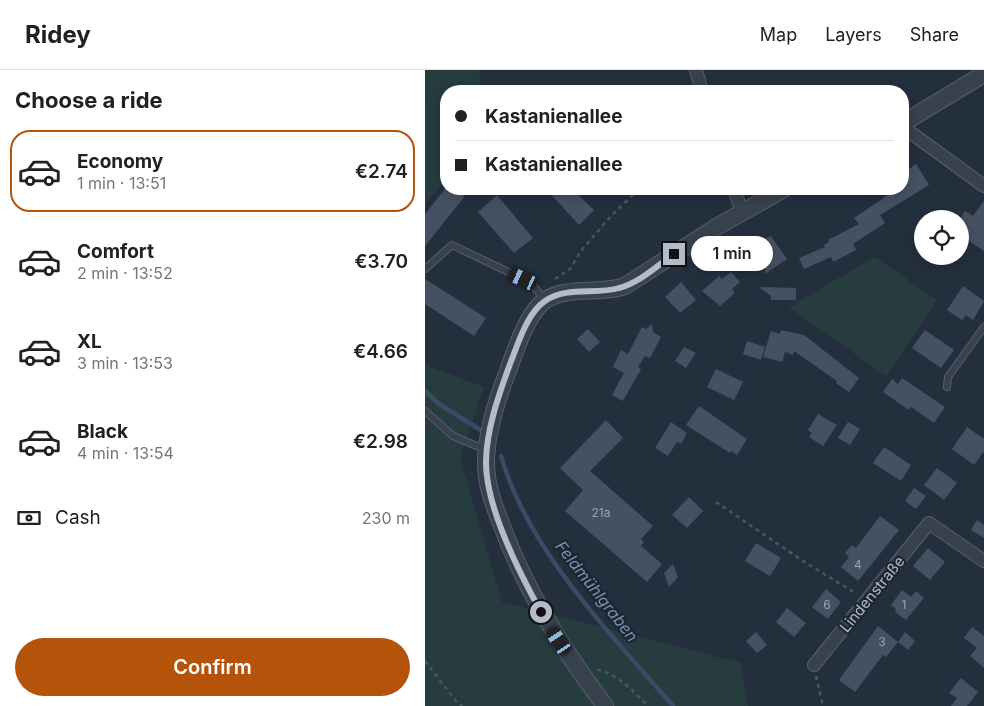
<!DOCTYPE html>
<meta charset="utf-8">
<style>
:root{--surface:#fff;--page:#f6f6f6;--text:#202124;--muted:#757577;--line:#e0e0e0;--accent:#b45309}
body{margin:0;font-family:Inter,sans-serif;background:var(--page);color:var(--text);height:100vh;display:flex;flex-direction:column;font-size:19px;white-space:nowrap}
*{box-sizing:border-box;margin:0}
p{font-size:16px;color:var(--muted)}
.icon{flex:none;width:28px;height:28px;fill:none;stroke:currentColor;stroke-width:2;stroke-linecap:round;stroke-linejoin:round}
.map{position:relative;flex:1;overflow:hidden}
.details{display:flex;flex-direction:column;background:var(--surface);width:425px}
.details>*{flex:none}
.top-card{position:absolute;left:15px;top:15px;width:469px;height:110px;border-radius:20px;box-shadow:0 2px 12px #0003;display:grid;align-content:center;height:110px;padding:0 15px;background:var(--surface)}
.fabs{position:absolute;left:489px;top:140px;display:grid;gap:10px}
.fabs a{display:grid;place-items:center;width:55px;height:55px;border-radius:50%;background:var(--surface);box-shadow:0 2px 12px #0003;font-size:25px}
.end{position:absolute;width:22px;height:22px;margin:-11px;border:6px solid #b4bcc9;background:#111;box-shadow:0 0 0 2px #111}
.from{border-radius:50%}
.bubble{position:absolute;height:35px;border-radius:18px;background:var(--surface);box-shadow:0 2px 12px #0003;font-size:16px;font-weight:600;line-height:35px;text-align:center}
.car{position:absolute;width:15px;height:30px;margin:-15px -8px;border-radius:6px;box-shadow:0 0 4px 1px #0007;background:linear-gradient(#222 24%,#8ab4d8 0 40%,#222 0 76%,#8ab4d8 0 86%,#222 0)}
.top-card b{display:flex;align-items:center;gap:18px;height:48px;font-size:19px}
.top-card b+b{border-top:1px solid var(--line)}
.top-card i{width:12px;height:12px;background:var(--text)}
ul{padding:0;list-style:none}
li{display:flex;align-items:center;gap:15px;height:82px;margin:0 10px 8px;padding:0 5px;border:2px solid transparent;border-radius:20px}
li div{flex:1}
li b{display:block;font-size:19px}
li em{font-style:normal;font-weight:600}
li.on{border-color:var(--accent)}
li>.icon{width:45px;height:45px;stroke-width:1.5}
h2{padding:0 15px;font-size:22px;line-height:60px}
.pay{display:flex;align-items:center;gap:12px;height:55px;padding:0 15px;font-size:19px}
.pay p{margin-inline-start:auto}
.cta{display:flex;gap:10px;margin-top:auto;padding:10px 15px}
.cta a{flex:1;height:58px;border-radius:30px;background:var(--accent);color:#fff;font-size:20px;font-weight:600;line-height:58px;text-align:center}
header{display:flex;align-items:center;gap:30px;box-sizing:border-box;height:70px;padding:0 25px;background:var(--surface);border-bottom:1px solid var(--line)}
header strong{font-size:24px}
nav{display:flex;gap:28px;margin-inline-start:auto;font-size:18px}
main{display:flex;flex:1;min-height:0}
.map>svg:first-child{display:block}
.green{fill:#263c3f}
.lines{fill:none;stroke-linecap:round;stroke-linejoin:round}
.stream{stroke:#394c67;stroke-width:4.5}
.building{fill:#455162}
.service-casing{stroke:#565f6c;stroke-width:8}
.minor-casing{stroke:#565f6c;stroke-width:14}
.tertiary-casing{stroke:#565f6c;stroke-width:18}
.path{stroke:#44595c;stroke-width:2.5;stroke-dasharray:4 4;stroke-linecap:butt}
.service{stroke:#38414e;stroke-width:6}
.minor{stroke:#38414e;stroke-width:12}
.tertiary{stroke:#38414e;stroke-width:16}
.route{stroke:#b4bcc9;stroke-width:6}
.labels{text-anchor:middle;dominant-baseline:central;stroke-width:4.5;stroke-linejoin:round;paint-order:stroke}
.number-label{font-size:12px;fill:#98a1af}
.street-label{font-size:15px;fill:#b4bcc9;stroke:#1d2633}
.water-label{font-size:16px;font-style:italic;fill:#7c92b1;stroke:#1d2633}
</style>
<header>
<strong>Ridey</strong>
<nav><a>Map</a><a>Layers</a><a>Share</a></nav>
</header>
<main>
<section class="details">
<h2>Choose a ride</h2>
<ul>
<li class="on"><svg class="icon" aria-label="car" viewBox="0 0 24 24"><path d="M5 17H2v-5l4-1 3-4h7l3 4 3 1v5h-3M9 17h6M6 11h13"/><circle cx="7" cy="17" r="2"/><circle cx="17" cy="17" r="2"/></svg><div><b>Economy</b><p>1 min · 13:51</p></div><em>€2.74</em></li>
<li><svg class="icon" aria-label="car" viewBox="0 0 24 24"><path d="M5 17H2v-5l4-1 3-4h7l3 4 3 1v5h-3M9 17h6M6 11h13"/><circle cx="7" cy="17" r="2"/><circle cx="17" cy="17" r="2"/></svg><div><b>Comfort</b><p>2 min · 13:52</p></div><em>€3.70</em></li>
<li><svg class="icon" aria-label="car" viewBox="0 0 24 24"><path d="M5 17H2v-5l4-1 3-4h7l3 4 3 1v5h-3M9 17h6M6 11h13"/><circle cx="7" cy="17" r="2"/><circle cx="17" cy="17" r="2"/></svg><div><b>XL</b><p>3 min · 13:53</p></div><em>€4.66</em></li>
<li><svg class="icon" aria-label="car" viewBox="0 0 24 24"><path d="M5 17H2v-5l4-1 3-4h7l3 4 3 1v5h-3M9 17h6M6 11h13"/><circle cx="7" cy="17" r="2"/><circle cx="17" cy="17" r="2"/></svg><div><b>Black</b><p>4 min · 13:54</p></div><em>€2.98</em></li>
</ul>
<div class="pay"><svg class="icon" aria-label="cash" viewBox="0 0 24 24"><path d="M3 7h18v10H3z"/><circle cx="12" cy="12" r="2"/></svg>Cash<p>230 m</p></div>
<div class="cta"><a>Confirm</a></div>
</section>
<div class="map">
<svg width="559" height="636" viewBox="0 0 559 636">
<rect width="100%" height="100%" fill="#242f3e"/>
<g class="green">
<polygon points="0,0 54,0 57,21 21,21 21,110 0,134"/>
<polygon points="450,187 512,230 461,306 364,237"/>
<polygon points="0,292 6,297 59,317 35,388 77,532 316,593 323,636 0,636"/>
</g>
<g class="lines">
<g class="stream">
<polyline points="0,321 14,334 57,361"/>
<path d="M76,386C103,480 185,563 248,636"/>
</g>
</g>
<g class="building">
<polygon points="491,94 504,115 455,145 460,153 428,174 431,180 408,192 406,187 379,199 374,188 400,177 399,175 404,172 403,170 434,154 429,148 463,125 459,119 478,119 478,103"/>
<polygon points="20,119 31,119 40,126 0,176 0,144"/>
<polygon points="121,119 147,119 169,140 154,155"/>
<polygon points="72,125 108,168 89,183 53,142"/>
<polygon points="559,131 559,181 535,165 535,149 540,141 548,146"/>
<polygon points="346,166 362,189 340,204 341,188 337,192 329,180 330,174"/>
<polygon points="306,202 315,212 307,219 310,223 295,236 277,221 294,206 297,209"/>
<polygon points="0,209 61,248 49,266 0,234"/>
<polygon points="256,212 271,230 255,243 240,227"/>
<polygon points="538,216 559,231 548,250 541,245 537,250 522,240"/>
<polygon points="334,217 371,218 371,230 346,230 346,226"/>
<polygon points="227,254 228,262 236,267 225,288 220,286 213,297 216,299 198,331 187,325 199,303 188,297 196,280 203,284 217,257 221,259"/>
<polygon points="163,259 175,272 164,282 152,269"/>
<polygon points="356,260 379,265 434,308 424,322 411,313 412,311 369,281 368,285 360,282 357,292 338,287 346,261 355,264"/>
<polygon points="500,260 529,280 516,298 487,278"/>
<polygon points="322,271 340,277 336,290 318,284"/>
<polygon points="259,277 271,283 261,298 250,291"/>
<polygon points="291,299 318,312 309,330 282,317"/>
<polygon points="477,308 520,337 509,353 486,337 484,340 458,322 467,309 473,314"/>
<polygon points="274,336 322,369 312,385 306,381 305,383 261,355"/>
<polygon points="393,344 412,355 398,376 384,367 387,363 383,360"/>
<polygon points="181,350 198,368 165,401 228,456 216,469 219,472 216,476 237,494 222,512 140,441 158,420 135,398"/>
<polygon points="246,352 262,363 256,374 252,372 243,386 230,378"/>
<polygon points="423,352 435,359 425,375 413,368"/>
<polygon points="542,357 559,369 559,381 549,395 527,379"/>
<polygon points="459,377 486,395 476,411 448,393"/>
<polygon points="512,398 532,413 519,430 499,415"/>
<polygon points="489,418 501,426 491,439 480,431"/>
<polygon points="264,427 278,441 262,458 247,445"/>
<polygon points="455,446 474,460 433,511 416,497 424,487 420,483 427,475 431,478"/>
<polygon points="552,450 559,455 559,468 546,460"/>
<polygon points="331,473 356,488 345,506 320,491"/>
<polygon points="503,478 520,492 505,510 488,496"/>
<polygon points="248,494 253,507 244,517 239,503"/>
<polygon points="401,519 416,532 403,549 387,537"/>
<polygon points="477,520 486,527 491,521 499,528 481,550 470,542 471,539 466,535"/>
<polygon points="362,538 381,553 369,567 351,552"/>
<polygon points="453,556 473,572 461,587 458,585 430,622 414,610"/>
<polygon points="547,557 559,566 559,598 545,586 552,578 539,568"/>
<polygon points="331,562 342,575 332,583 321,571"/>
<polygon points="480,562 490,571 483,580 473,572"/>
<polygon points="536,608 553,622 542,636 526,636 532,628 524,623"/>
</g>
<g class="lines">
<defs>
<g id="service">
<polyline points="0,199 27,175 98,209 108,215 120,231"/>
<polyline points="522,317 523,307 559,257"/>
<polyline points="0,341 28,366 61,380"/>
</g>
<g id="minor">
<polyline points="271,0 277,21"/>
<polyline points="478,57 559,116"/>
<polyline points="309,119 317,142"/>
<polyline points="389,595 504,453 559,491"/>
</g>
<g id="tertiary">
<polyline points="478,53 559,4"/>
<path d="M180,636C138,579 101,522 77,456C69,436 61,415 61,393C61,363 72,329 83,301C90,281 102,244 119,231C141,215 175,225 200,216L293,156L359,119"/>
</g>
</defs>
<use href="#service" class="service-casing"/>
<use href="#minor" class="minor-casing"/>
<use href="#tertiary" class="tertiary-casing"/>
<g class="path">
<polyline points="130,209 146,198 155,182 186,146 214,119"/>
<polyline points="291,432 381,493 432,524"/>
<polyline points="0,591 34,635 38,636"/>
<path d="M172,600C192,603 209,622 223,636"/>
<polyline points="391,606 398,636"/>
</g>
<use href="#service" class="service"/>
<use href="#minor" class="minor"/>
<use href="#tertiary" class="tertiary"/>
</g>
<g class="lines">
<path class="route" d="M116,542C95,504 61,437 61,393C61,360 74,324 85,294C93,274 102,243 120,231C141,216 171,225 194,218C214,213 232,196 249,184"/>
</g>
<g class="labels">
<g class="number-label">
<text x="176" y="442">21a</text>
<text x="433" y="494">4</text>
<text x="402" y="534">6</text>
<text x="479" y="534">1</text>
<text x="457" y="571">3</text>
</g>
<g class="street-label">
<text transform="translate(447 524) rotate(-51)">Lindenstraße</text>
</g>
<g class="water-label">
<text transform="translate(172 521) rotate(52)">Feldmühlgraben</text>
</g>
</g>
</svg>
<div class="fabs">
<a><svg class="icon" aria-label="locate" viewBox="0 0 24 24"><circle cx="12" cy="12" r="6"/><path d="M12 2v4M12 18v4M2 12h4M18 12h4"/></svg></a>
</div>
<i class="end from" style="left:116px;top:542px"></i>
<i class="end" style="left:249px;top:184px"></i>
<div class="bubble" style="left:266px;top:166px;width:82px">1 min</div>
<i class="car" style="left:98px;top:209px;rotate:295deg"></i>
<i class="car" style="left:134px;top:571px;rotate:326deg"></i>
<div class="top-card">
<b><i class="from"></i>Kastanienallee</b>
<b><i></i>Kastanienallee</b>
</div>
</div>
</main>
